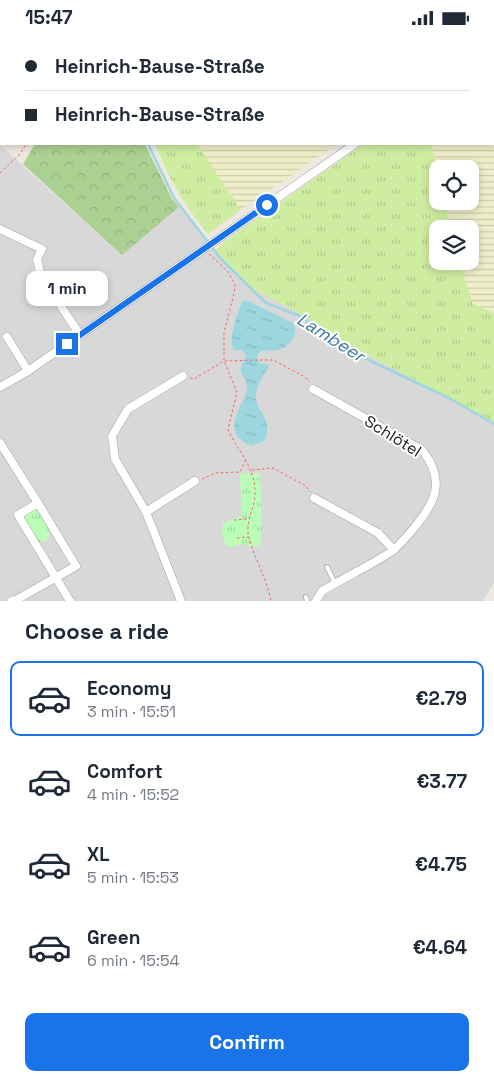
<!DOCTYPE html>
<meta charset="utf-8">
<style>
:root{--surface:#fff;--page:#f2f2f3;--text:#1f2937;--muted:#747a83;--line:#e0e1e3;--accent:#1a73e8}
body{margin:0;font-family:"Space Grotesk",sans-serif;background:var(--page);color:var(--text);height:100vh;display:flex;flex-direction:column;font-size:19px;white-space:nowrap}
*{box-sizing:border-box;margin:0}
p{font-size:16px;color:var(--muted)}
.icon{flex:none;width:28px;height:28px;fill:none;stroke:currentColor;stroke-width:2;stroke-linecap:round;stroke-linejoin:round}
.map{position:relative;height:566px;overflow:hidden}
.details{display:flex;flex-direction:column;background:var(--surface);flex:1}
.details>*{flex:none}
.guide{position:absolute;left:0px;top:0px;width:495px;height:110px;box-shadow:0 2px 8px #0003;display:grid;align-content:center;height:110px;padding:0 25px;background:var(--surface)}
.fabs{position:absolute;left:429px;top:125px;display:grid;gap:10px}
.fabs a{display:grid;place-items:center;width:50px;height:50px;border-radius:10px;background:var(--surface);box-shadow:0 2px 8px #0003;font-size:25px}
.end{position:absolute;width:22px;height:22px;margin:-11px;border:6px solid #1a73e8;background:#fff;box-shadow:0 0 0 2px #fff}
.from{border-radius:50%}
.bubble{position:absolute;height:35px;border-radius:10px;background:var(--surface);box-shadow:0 2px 8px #0003;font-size:16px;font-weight:700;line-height:35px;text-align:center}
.guide b{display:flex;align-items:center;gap:18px;height:48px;font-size:19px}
.guide b+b{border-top:1px solid var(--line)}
.guide i{width:12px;height:12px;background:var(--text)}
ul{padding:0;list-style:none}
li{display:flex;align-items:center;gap:15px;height:75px;margin:0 10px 8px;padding:0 15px;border:2px solid transparent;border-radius:10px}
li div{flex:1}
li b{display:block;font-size:19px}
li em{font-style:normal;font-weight:700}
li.current{border-color:var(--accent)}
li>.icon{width:45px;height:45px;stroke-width:1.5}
h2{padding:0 25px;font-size:22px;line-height:60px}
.cta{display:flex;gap:10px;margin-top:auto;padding:10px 25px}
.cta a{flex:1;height:58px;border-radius:10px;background:var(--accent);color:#fff;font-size:20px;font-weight:700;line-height:58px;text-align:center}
.status{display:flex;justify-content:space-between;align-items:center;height:35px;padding:0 25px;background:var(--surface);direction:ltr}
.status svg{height:14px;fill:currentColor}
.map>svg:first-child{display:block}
.residential{fill:#d9d8d8}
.farmland{fill:url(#farmland-rules)}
.grass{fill:url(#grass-tufts)}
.forest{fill:url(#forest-crowns)}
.park{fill:url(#park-tufts)}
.water{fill:url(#water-ripples)}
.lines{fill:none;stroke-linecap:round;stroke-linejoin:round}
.stream{stroke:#9cd7df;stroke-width:2.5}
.service-casing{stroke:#a2a2a2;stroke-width:5.5}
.minor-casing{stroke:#a2a2a2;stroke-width:9}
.path{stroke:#ff5f5f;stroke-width:1;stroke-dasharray:2.5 2.5;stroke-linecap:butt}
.service{stroke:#fff;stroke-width:4}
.minor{stroke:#fff;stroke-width:8}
.route{stroke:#1a73e8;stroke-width:6}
.labels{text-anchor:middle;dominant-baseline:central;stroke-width:4;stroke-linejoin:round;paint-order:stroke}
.street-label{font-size:16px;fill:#1b1b1b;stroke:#fff}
.water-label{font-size:18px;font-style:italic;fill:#3d79a1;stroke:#fff}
</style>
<div class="status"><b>15:47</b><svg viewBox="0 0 49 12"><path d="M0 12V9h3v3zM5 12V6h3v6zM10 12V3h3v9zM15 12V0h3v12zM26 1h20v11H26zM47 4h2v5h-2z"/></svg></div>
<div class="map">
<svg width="494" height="566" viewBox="0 0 494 566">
<defs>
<pattern id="farmland-rules" width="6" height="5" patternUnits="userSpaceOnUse" patternTransform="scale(1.25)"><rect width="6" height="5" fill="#efeec9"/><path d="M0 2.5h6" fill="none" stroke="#ccccac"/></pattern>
<pattern id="grass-tufts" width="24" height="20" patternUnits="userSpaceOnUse" patternTransform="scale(1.25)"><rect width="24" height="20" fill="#ceeda0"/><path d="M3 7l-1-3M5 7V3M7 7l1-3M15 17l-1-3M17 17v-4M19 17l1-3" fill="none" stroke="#b0cb89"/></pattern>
<pattern id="forest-crowns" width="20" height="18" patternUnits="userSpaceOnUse" patternTransform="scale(1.25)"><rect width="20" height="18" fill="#aad191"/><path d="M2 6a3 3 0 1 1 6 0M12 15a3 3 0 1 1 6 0" fill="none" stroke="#92b37c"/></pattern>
<pattern id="park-tufts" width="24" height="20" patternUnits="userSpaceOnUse" patternTransform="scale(1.25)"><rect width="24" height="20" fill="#b9fdb7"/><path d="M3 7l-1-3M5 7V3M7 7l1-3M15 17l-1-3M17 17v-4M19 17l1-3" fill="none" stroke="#9ed89d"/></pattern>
<pattern id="water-ripples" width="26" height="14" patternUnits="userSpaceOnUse" patternTransform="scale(1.25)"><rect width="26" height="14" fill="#9cd7df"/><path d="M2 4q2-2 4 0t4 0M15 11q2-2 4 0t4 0" fill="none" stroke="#86b8bf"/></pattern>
</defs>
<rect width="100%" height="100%" fill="#eee8e0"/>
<polygon class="residential" points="0,110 122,220 179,172 211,212 254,254 308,283 357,314 494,387 494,548 483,566 0,566"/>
<g class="farmland">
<polygon points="133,0 374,0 374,1 134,1"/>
<polygon points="494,35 494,278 473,269 459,226 470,226 470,194 451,194 444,166 470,166 470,134 438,134 437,138 431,109 494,109"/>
<polygon points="197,109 337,109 241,175"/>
</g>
<g class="grass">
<path d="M155,109H197L241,175L208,199C182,167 171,147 155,109Z"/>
<polygon points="364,109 431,109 437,138 438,166 444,166 451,194 438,194 438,226 459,226 473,269 494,278 494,387 357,314 308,283 254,254 216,216 224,207"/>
</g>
<polygon class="forest" points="35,109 145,109 172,164 179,172 122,220 23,129"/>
<g class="park">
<polygon points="260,438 262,492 260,510 250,512 246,509 227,512 222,499 223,488 242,481 240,439"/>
<polygon points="36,472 50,495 48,505 38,507 22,483 22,479"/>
</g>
<path class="water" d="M246,265L293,288C300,300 289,313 277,315C271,317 266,314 261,316L257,321L259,328L269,330C265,341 256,348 256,360C255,378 274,382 265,405L252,411C213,396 251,365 247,350C246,345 242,340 240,335L246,320L242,315H234C227,306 238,277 242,267Z"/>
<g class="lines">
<g class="stream">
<polyline points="43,0 44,1"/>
<polyline points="148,109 174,163 221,224 266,268 300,281 360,321 449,363 494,389"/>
</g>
<defs>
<g id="service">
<polyline points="327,532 335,548"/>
<polyline points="306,562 307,566"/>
</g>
<g id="minor">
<polyline points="494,13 494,12"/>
<polyline points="0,194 42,214 37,224 41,241 80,300"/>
<polyline points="7,302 28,336"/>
<polyline points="0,352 28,336 355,109"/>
<path d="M313,354L422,415C446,445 436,467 414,493C407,501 400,510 392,516C370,531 345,542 322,556L316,566"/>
<polyline points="0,408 38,468"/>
<polyline points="314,463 378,498 394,515"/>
<polyline points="146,477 195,446"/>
<polyline points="12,566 16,565 76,531 38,468 18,480 70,566"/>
<polyline points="181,566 146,477 115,424 112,401 128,374 183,341"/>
</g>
</defs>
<use href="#service" class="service-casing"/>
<use href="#minor" class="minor-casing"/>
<g class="path">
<polyline points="377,0 378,1"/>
<polyline points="0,87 1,88"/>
<polyline points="0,138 20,119 26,109"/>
<path d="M209,219L228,237L235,249L234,259L224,298V326L237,357L228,395C239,418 257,434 255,462C253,477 245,487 249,503C255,525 267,544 271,566"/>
<polyline points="190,343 194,344 224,326 260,325 273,325 305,342 309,347"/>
<polyline points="252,435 273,433 306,451 310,457"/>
<polyline points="202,444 216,438 240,437 246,424"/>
<polyline points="234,485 247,484"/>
<polyline points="237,503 248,502"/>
</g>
<use href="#service" class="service"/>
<use href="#minor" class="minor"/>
</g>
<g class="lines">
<polyline class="route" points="67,309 267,170"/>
</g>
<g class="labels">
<g class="street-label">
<text transform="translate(393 401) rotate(32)">Schlötel</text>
</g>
<g class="water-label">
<text transform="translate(331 302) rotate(32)">Lambeer</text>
</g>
</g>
</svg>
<div class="fabs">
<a><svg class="icon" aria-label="locate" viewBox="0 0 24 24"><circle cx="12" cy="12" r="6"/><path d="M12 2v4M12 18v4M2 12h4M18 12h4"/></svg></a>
<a><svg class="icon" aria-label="layers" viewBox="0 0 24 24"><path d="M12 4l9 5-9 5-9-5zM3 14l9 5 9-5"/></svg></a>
</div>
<i class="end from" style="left:267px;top:170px"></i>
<i class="end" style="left:67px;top:309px"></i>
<div class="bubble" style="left:26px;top:236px;width:82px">1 min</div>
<div class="guide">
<b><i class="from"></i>Heinrich-Bause-Straße</b>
<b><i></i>Heinrich-Bause-Straße</b>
</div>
</div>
<section class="details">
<h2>Choose a ride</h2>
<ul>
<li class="current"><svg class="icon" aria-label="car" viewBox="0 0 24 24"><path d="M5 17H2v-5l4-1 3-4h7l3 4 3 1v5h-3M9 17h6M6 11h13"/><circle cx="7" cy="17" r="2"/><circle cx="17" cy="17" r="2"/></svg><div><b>Economy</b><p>3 min · 15:51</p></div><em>€2.79</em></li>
<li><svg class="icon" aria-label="car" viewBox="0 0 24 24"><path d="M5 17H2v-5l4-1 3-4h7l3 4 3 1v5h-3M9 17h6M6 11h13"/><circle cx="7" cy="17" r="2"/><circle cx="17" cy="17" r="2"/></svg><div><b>Comfort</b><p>4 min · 15:52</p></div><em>€3.77</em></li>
<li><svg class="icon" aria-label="car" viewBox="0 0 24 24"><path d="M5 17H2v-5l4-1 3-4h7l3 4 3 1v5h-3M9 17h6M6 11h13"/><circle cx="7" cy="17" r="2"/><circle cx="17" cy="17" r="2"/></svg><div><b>XL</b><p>5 min · 15:53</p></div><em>€4.75</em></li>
<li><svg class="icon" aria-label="car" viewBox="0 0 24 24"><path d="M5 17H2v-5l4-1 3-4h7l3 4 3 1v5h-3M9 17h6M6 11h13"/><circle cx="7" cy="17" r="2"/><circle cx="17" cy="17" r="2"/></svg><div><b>Green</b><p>6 min · 15:54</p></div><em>€4.64</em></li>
</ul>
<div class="cta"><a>Confirm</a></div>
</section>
